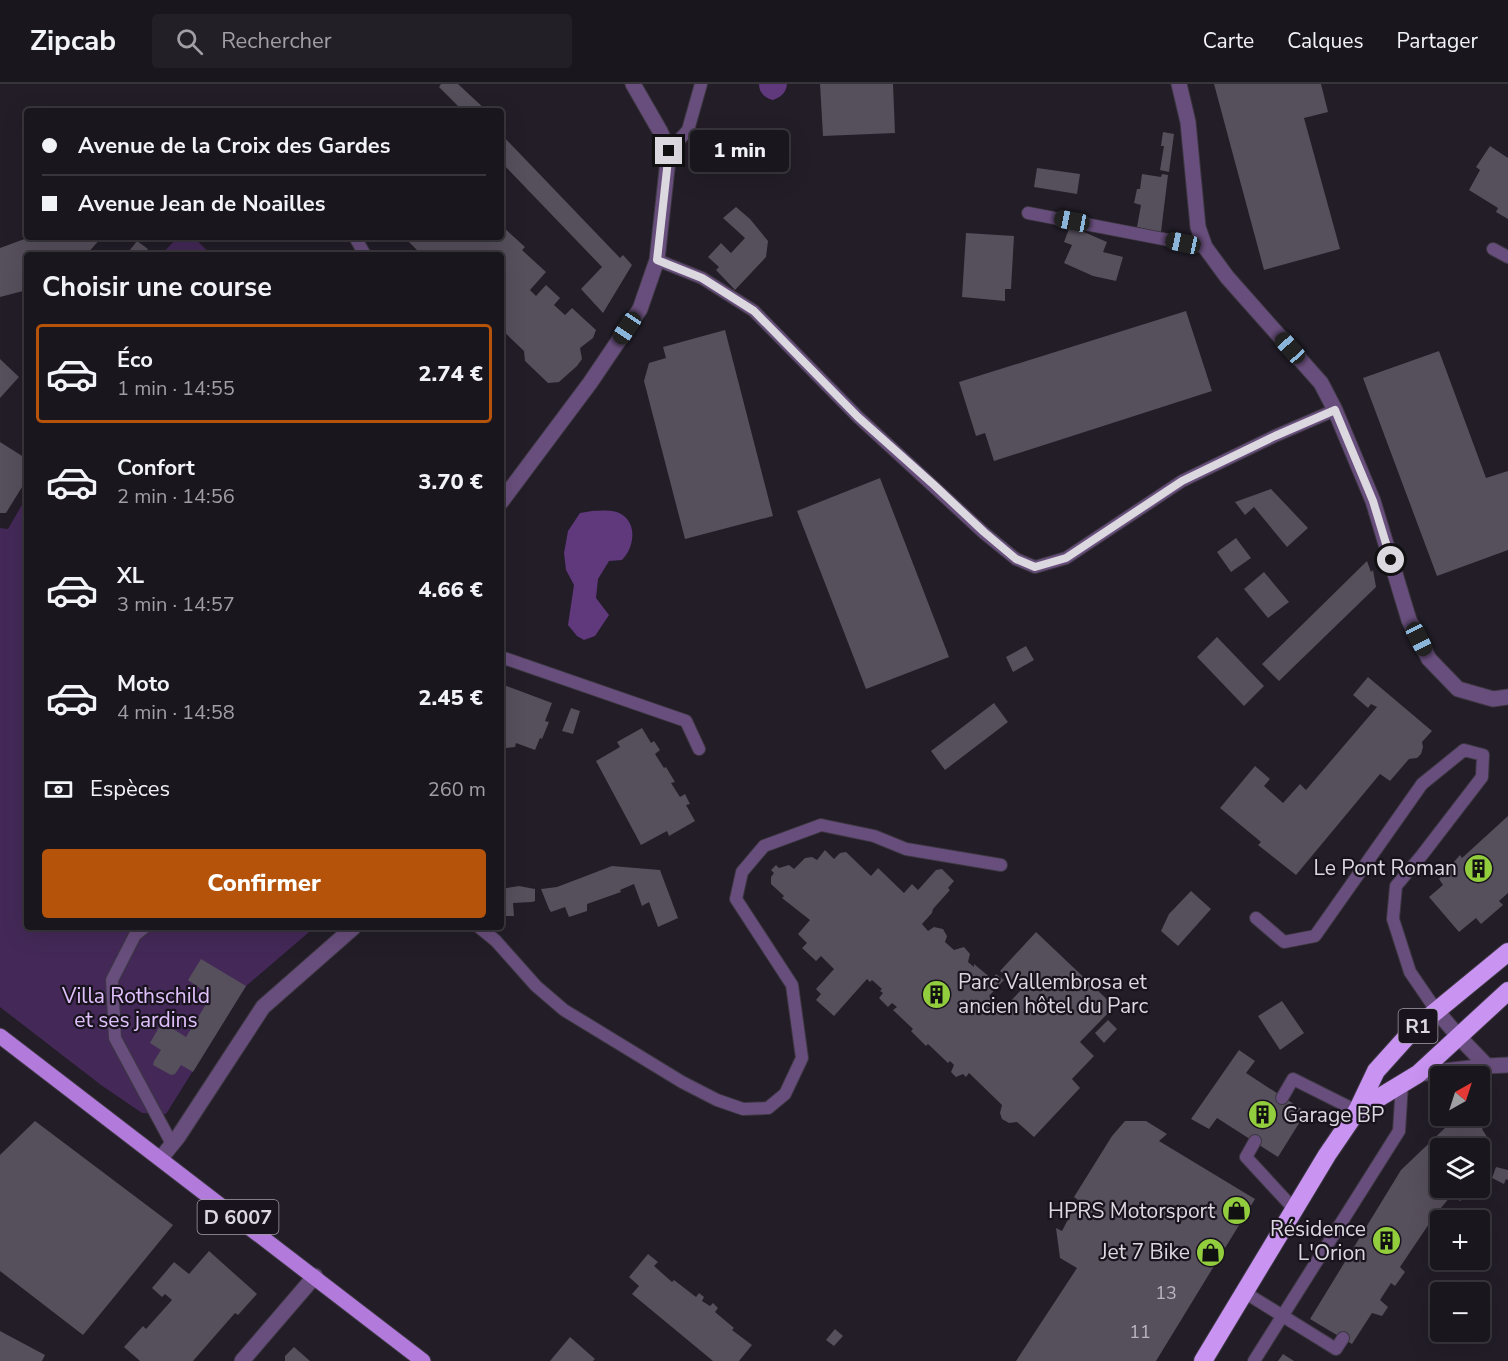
<!DOCTYPE html>
<html lang="fr">
<meta charset="utf-8">
<style>
:root{--surface:#1a161d;--page:#231f26;--text:#f1f3f6;--muted:#9f9fa4;--line:#38353b;--accent:#b45309}
body{margin:0;font-family:"Nunito Sans",sans-serif;background:var(--page);color:var(--text);height:100vh;display:flex;flex-direction:column;font-size:22px;white-space:nowrap}
*{box-sizing:border-box;margin:0}
p{font-size:20px;color:var(--muted)}
.icon{flex:none;width:33px;height:33px;fill:none;stroke:currentColor;stroke-width:2;stroke-linecap:round;stroke-linejoin:round}
.map{position:relative;flex:1;overflow:hidden}
.details{position:absolute;left:24px;top:168px;width:480px;height:678px;display:flex;flex-direction:column;background:var(--surface);border-radius:6px;box-shadow:0 6px 24px #0002,0 0 0 2px var(--line)}
.details>*{flex:none}
.guide{position:absolute;left:24px;top:24px;width:480px;height:132px;border-radius:6px;box-shadow:0 6px 24px #0002,0 0 0 2px var(--line);display:grid;align-content:center;height:132px;padding:0 18px;background:var(--surface)}
.needle{width:39px;rotate:39deg}
.buttons{position:absolute;left:1430px;top:982px;display:grid;gap:12px}
.buttons a{display:grid;place-items:center;width:60px;height:60px;border-radius:6px;background:var(--surface);box-shadow:0 6px 24px #0002,0 0 0 2px var(--line);font-size:30px}
.end{position:absolute;width:27px;height:27px;margin:-14px;border:8px solid #dcd8e0;background:#111;box-shadow:0 0 0 3px #111}
.from{border-radius:50%}
.bubble{position:absolute;height:42px;border-radius:6px;background:var(--surface);box-shadow:0 6px 24px #0002,0 0 0 2px var(--line);font-size:20px;font-weight:800;line-height:42px;text-align:center}
.car{position:absolute;width:18px;height:36px;margin:-18px -9px;border-radius:8px;box-shadow:0 0 4px 2px #0007;background:linear-gradient(#222 24%,#8ab4d8 0 40%,#222 0 76%,#8ab4d8 0 86%,#222 0)}
.guide b{display:flex;align-items:center;gap:21px;height:57px;font-size:22px}
.guide b+b{border-top:2px solid var(--line)}
.guide i{width:15px;height:15px;background:var(--text)}
ul{padding:0;list-style:none}
li{display:flex;align-items:center;gap:18px;height:99px;margin:0 12px 9px;padding:0 6px;border:3px solid transparent;border-radius:6px}
li div{flex:1}
li b{display:block;font-size:22px}
li em{font-style:normal;font-weight:800}
li.on{border-color:var(--accent)}
li>.icon{width:54px;height:54px;stroke-width:1.5}
h2{padding:0 18px;font-size:27px;line-height:72px}
.pay{display:flex;align-items:center;gap:15px;height:66px;padding:0 18px;font-size:22px}
.pay p{margin-inline-start:auto}
.button{display:flex;gap:12px;margin-top:auto;padding:12px 18px}
.button a{flex:1;height:69px;border-radius:6px;background:var(--accent);color:#fff;font-size:24px;font-weight:800;line-height:69px;text-align:center}
header{display:flex;align-items:center;gap:36px;box-sizing:border-box;height:84px;padding:0 30px;background:var(--surface);border-bottom:2px solid var(--line)}
header strong{font-size:28px}
nav{display:flex;gap:33px;margin-inline-start:auto;font-size:21px}
.search{width:420px;height:54px;background:var(--page);display:flex;align-items:center;gap:15px;box-sizing:border-box;padding:0 21px;border-radius:6px;color:var(--muted);font-size:22px}
.map>svg:first-child{display:block}
.green{fill:#442958}
.water{fill:#60387c}
.building{fill:#564f5c}
.lines{fill:none;stroke-linecap:round;stroke-linejoin:round}
.lane-casing{stroke:#3c3741;stroke-width:14}
.street-casing{stroke:#3c3741;stroke-width:17}
.primary-casing{stroke:#3c3741;stroke-width:17}
.highway-casing{stroke:#3c3741;stroke-width:20}
.lane{stroke:#684e7c;stroke-width:12}
.street{stroke:#684e7c;stroke-width:15}
.primary{stroke:#b17adb;stroke-width:15}
.highway{stroke:#c893f1;stroke-width:18}
.route{stroke:#dcd8e0;stroke-width:8}
.labels{text-anchor:middle;dominant-baseline:central;stroke-width:4.5;stroke-linejoin:round;paint-order:stroke}
.number-label{font-size:18px;fill:#bab6bf}
.shield{fill:#19131e;stroke:#a29da6;stroke-width:1.5}
.shield-label{font-size:20px;font-weight:bold;fill:#dcd8e0}
.poi-label{font-size:21px;fill:#dcd8e0;stroke:#19131e;text-anchor:end}
.park-label{font-size:21px;fill:#e1c1fd;stroke:#19131e}
</style>
<header>
<strong>Zipcab</strong>
<div class="search"><svg class="icon" aria-label="search" viewBox="0 0 24 24"><circle cx="10" cy="10" r="6"/><path d="M15 15l6 6"/></svg>Rechercher</div>
<nav><a>Carte</a><a>Calques</a><a>Partager</a></nav>
</header>
<div class="map">
<svg width="1508" height="1277" viewBox="0 0 1508 1277">
<rect width="100%" height="100%" fill="#221d27"/>
<g class="green">
<polygon points="178,153 193,153 212,171 161,171"/>
<polygon points="27,412 27,843 315,843 246,902 166,1030 142,1029 101,1001 0,923 0,444 8,445"/>
</g>
<g class="water">
<path d="M759,0H787C786,9 781,13 773,16C765,14 759,9 759,0Z"/>
<path d="M592,427C601,427 613,425 621,430C638,440 634,464 622,476L609,477L598,495L596,514L609,531L595,552L584,556L577,552L568,541L574,501L566,486L564,469L568,447L580,429Z"/>
</g>
<g class="building">
<polygon points="441,0 458,0 487,27 463,27 439,3"/>
<polygon points="820,0 893,0 895,49 823,52"/>
<polygon points="1214,0 1321,0 1328,28 1304,34 1340,165 1264,186"/>
<polygon points="1163,48 1174,50 1169,88 1160,86 1164,62 1161,62"/>
<polygon points="501,50 620,174 623,171 632,181 603,229 581,205 602,183 501,78"/>
<polygon points="1490,62 1508,74 1508,135 1496,128 1498,124 1469,106 1480,86 1476,83"/>
<polygon points="1037,84 1080,90 1077,110 1034,103"/>
<polygon points="1142,90 1161,93 1162,90 1168,91 1161,148 1137,143 1141,121 1134,119 1137,105 1140,105"/>
<polygon points="736,123 750,135 768,157 766,173 735,206 716,186 719,183 708,173 721,159 731,169 745,154 723,134"/>
<polygon points="501,141 525,163 522,166 546,188 530,206 536,212 546,201 560,214 554,221 565,231 572,224 596,246 593,254 580,264 582,275 577,282 559,298 548,299 525,277 524,267 501,245 501,171 415,171 419,168 404,153 501,153"/>
<polygon points="1070,142 1107,158 1103,168 1123,173 1116,197 1093,192 1064,179 1072,161 1064,158"/>
<polygon points="966,149 1014,152 1011,205 1005,205 1005,217 962,213"/>
<polygon points="30,153 102,153 86,171 27,171 27,206 0,213 0,164"/>
<polygon points="137,157 148,165 143,171 126,171"/>
<polygon points="1186,227 1212,307 994,377 985,349 976,352 959,298"/>
<polygon points="725,246 773,432 685,455 644,297 649,279 666,274 663,263"/>
<polygon points="1439,267 1486,394 1508,387 1508,466 1437,492 1363,294"/>
<polygon points="0,275 19,293 0,314"/>
<polygon points="0,358 27,375 27,395 6,429 0,429"/>
<polygon points="880,394 949,573 866,605 797,427"/>
<polygon points="1271,405 1308,444 1287,463 1254,423 1245,431 1235,418"/>
<polygon points="1236,454 1251,474 1231,488 1217,468"/>
<polygon points="1367,477 1371,488 1373,486 1376,503 1279,597 1262,580"/>
<polygon points="1264,488 1289,518 1268,534 1244,505"/>
<polygon points="1217,553 1264,602 1244,622 1197,573"/>
<polygon points="1026,562 1034,576 1013,588 1006,573"/>
<polygon points="1368,593 1432,647 1422,658 1423,663 1421,670 1417,674 1409,675 1390,697 1380,690 1296,791 1258,761 1261,758 1220,724 1255,682 1270,695 1264,702 1283,719 1300,700 1306,706 1377,623 1371,620 1368,624 1353,611"/>
<polygon points="501,600 552,619 545,637 549,638 542,655 540,654 535,666 516,659 515,663 506,664 501,662"/>
<polygon points="994,619 1008,638 945,686 931,667"/>
<polygon points="571,624 580,627 573,650 562,647"/>
<polygon points="642,644 651,659 654,657 660,666 655,670 664,684 666,683 675,698 671,699 680,713 685,710 690,720 686,721 695,737 669,752 667,747 641,761 596,677 620,663 617,658"/>
<polygon points="1508,732 1508,809 1499,817 1503,821 1481,840 1476,834 1459,848 1429,813 1443,801 1439,795 1460,771 1462,774"/>
<polygon points="825,766 834,775 840,769 846,768 871,792 878,784 904,809 912,800 918,806 936,786 942,785 954,797 948,804 950,806 933,825 932,829 922,840 928,847 934,843 943,845 947,852 945,858 954,866 964,863 970,870 968,878 974,883 974,880 992,895 996,890 1004,896 989,912 1003,925 1021,906 1000,887 1036,848 1113,921 1112,925 1080,958 1094,972 1072,995 1080,1004 1034,1053 1017,1038 1009,1039 1002,1035 1000,1029 1002,1021 969,989 966,993 963,990 956,993 951,988 954,981 950,977 948,979 928,960 926,962 911,947 913,945 893,926 897,923 892,919 888,923 879,914 883,909 880,907 882,905 872,896 870,898 867,895 834,932 816,916 821,910 816,905 834,885 821,872 816,877 802,864 807,859 798,850 810,836 782,814 784,812 771,800 771,793 774,789 771,786 776,781 779,784 789,781 794,785 805,774 812,773 817,776"/>
<polygon points="612,782 660,786 678,834 658,843 649,818 642,822 634,800 620,806 621,808 587,820 587,827 569,833 565,823 551,828 549,825 541,805 557,803"/>
<polygon points="519,802 535,805 535,817 532,818 513,819 514,832 501,832 501,805"/>
<polygon points="1191,807 1211,825 1178,862 1161,847 1169,830"/>
<polygon points="201,875 246,902 193,988 181,981 175,990 171,991 153,981 154,977 161,966 150,959 162,938 186,953 211,912 188,896"/>
<polygon points="149,903 151,907 143,913 140,908"/>
<polygon points="1282,917 1304,949 1280,966 1258,932"/>
<polygon points="1108,936 1117,945 1104,959 1095,949"/>
<polygon points="1239,966 1255,977 1246,989 1306,1028 1278,1073 1217,1034 1209,1045 1191,1035"/>
<polygon points="1463,1032 1480,1032 1486,1041 1482,1045 1489,1056 1485,1060 1491,1066 1479,1081 1479,1065 1440,1065 1440,1104 1460,1104 1467,1110 1460,1117 1451,1112 1435,1131 1400,1183 1405,1188 1395,1202 1391,1199 1380,1216 1388,1223 1382,1232 1372,1229 1352,1260 1310,1235 1401,1086 1445,1044"/>
<polygon points="35,1037 173,1141 83,1251 0,1187 0,1071"/>
<polygon points="1125,1037 1146,1037 1167,1050 1159,1057 1255,1115 1156,1277 1016,1277 1077,1184 1060,1174 1056,1144 1062,1147 1078,1116 1074,1113 1112,1052"/>
<polygon points="1496,1083 1508,1086 1508,1096 1506,1095 1504,1100 1492,1094"/>
<polygon points="209,1167 257,1210 238,1231 235,1229 193,1277 140,1277 124,1263 143,1242 146,1245 172,1216 165,1210 162,1213 152,1204 174,1178 189,1190"/>
<polygon points="648,1170 658,1178 654,1182 672,1198 674,1196 696,1213 699,1209 704,1213 702,1217 710,1222 713,1219 718,1224 715,1228 734,1244 732,1246 752,1261 739,1277 713,1277 632,1210 639,1202 629,1193"/>
<polygon points="835,1245 843,1252 834,1262 826,1256"/>
<polygon points="0,1247 45,1271 42,1277 0,1277"/>
<polygon points="570,1253 595,1275 593,1277 550,1277"/>
<polygon points="294,1263 310,1277 285,1277 285,1272"/>
<polygon points="1283,1270 1294,1277 1278,1277"/>
</g>
<g class="lines">
<defs>
<g id="lane">
<polyline points="669,67 688,46 701,0"/>
<polyline points="1028,129 1205,163"/>
<polyline points="355,153 365,171"/>
<polyline points="1493,165 1508,173"/>
<polyline points="657,176 702,194 754,227 858,333 984,449 1016,475 1035,483 1066,474 1182,397 1275,352 1335,326"/>
<polyline points="501,573 686,637 699,665"/>
<polyline points="1256,834 1284,858 1315,852 1422,700 1464,666 1483,671 1482,693 1422,771 1396,802 1393,835 1410,888 1436,926"/>
<polyline points="145,843 135,851 112,896 115,954 172,1060"/>
<polyline points="479,843 496,857 536,902 564,926 682,998 717,1016 743,1025 768,1024 785,1010 802,974 792,901 736,815 742,788 764,762 821,741 874,752 906,765 1001,781"/>
<polyline points="1282,1014 1293,995 1357,1027"/>
<polyline points="1255,1057 1246,1073 1294,1125"/>
<polyline points="1244,1208 1336,1265 1343,1254"/>
<polyline points="1254,1277 1399,1047 1402,1000"/>
</g>
<g id="street">
<polyline points="1179,0 1188,38 1198,143 1205,163 1227,193 1321,299 1335,326 1373,417 1409,536 1429,575 1458,605 1493,615 1508,613"/>
<polyline points="501,418 590,299 640,225 657,176 669,67 660,47 633,0"/>
<polyline points="1436,926 1458,952 1487,982"/>
<polyline points="1418,990 1487,982 1508,981"/>
<polyline points="161,1074 178,1053 263,923 354,843"/>
<polyline points="242,1277 315,1192"/>
</g>
<polyline id="primary" points="0,952 423,1277"/>
<g id="highway">
<polyline points="1357,1027 1418,990 1508,907"/>
<polyline points="1203,1277 1327,1071 1357,1027 1376,987 1412,947 1508,868"/>
</g>
</defs>
<use href="#lane" class="lane-casing"/>
<use href="#street" class="street-casing"/>
<use href="#primary" class="primary-casing"/>
<use href="#highway" class="highway-casing"/>
<use href="#lane" class="lane"/>
<use href="#street" class="street"/>
<use href="#primary" class="primary"/>
<use href="#highway" class="highway"/>
</g>
<g class="lines">
<polyline class="route" points="669,67 657,176 702,194 754,227 858,333 934,401 984,448 1016,475 1035,483 1066,474 1182,397 1275,352 1335,326 1373,417 1391,476"/>
</g>
<defs>
<symbol id="building-disc" viewBox="-11 -11 22 22"><circle r="9.5" fill="#92cd3e" stroke="#19131e"/><path d="M-4-6H4V6H1V3H-1V6H-4ZM-2.5-4.3h1.7v1.8h-1.7ZM.8-4.3h1.7v1.8H.8ZM-2.5-1h1.7V.8h-1.7ZM.8-1h1.7V.8H.8Z" fill="#111"/></symbol>
<symbol id="shop-disc" viewBox="-11 -11 22 22"><circle r="9.5" fill="#92cd3e" stroke="#19131e"/><path d="M-5-2.5h2.3a2.7 3.5 0 0 1 5.4 0H5L5.5 6h-11ZM-1.5-2.5h3a1.5 2.3 0 0 0-3 0Z" fill="#111"/></symbol>
</defs>
<g fill-rule="evenodd">
<use href="#building-disc" x="1462" y="768" width="33" height="33"/>
<use href="#building-disc" x="920" y="894" width="33" height="33"/>
<use href="#building-disc" x="1246" y="1014" width="33" height="33"/>
<use href="#shop-disc" x="1220" y="1110" width="33" height="33"/>
<use href="#building-disc" x="1370" y="1140" width="33" height="33"/>
<use href="#shop-disc" x="1194" y="1152" width="33" height="33"/>
</g>
<g class="labels">
<g class="number-label">
<text x="1166" y="1209">13</text>
<text x="1140" y="1248">11</text>
</g>
<g class="shield">
<rect x="1398.5" y="925" width="39" height="34" rx="4.5"/>
<rect x="197.5" y="1116" width="81" height="34" rx="4.5"/>
</g>
<g class="shield-label">
<text x="1418" y="942">R1</text>
<text x="238" y="1133">D 6007</text>
</g>
<g class="poi-label">
<text x="1457" y="784">Le Pont Roman</text>
<text x="958" y="898" text-anchor="start">Parc Vallembrosa et<tspan x="958" dy="24">ancien hôtel du Parc</tspan></text>
<text x="1283" y="1031" text-anchor="start">Garage BP</text>
<text x="1215" y="1127">HPRS Motorsport</text>
<text x="1366" y="1145">Résidence<tspan x="1366" dy="24">L'Orion</tspan></text>
<text x="1190" y="1168">Jet 7 Bike</text>
</g>
<g class="park-label">
<text x="136" y="912">Villa Rothschild<tspan x="136" dy="24">et ses jardins</tspan></text>
</g>
</g>
</svg>
<div class="buttons">
<a><svg class="needle" viewBox="-14 -14 28 28"><path d="M0-13l5 13h-10z" fill="#e53935"/><path d="M0 13l5-13h-10z" fill="#9f9fa4"/></svg></a>
<a><svg class="icon" aria-label="layers" viewBox="0 0 24 24"><path d="M12 4l9 5-9 5-9-5zM3 14l9 5 9-5"/></svg></a>
<a>+</a>
<a>−</a>
</div>
<i class="end from" style="left:1391px;top:476px"></i>
<i class="end" style="left:669px;top:67px"></i>
<div class="bubble" style="left:690px;top:46px;width:99px">1 min</div>
<i class="car" style="left:1072px;top:137px;rotate:281deg"></i>
<i class="car" style="left:1183px;top:159px;rotate:282deg"></i>
<i class="car" style="left:627px;top:244px;rotate:214deg"></i>
<i class="car" style="left:1290px;top:264px;rotate:318deg"></i>
<i class="car" style="left:1419px;top:555px;rotate:153deg"></i>
<div class="guide">
<b><i class="from"></i>Avenue de la Croix des Gardes</b>
<b><i></i>Avenue Jean de Noailles</b>
</div>
<section class="details">
<h2>Choisir une course</h2>
<ul>
<li class="on"><svg class="icon" aria-label="car" viewBox="0 0 24 24"><path d="M5 17H2v-5l4-1 3-4h7l3 4 3 1v5h-3M9 17h6M6 11h13"/><circle cx="7" cy="17" r="2"/><circle cx="17" cy="17" r="2"/></svg><div><b>Éco</b><p>1 min · 14:55</p></div><em>2.74 €</em></li>
<li><svg class="icon" aria-label="car" viewBox="0 0 24 24"><path d="M5 17H2v-5l4-1 3-4h7l3 4 3 1v5h-3M9 17h6M6 11h13"/><circle cx="7" cy="17" r="2"/><circle cx="17" cy="17" r="2"/></svg><div><b>Confort</b><p>2 min · 14:56</p></div><em>3.70 €</em></li>
<li><svg class="icon" aria-label="car" viewBox="0 0 24 24"><path d="M5 17H2v-5l4-1 3-4h7l3 4 3 1v5h-3M9 17h6M6 11h13"/><circle cx="7" cy="17" r="2"/><circle cx="17" cy="17" r="2"/></svg><div><b>XL</b><p>3 min · 14:57</p></div><em>4.66 €</em></li>
<li><svg class="icon" aria-label="car" viewBox="0 0 24 24"><path d="M5 17H2v-5l4-1 3-4h7l3 4 3 1v5h-3M9 17h6M6 11h13"/><circle cx="7" cy="17" r="2"/><circle cx="17" cy="17" r="2"/></svg><div><b>Moto</b><p>4 min · 14:58</p></div><em>2.45 €</em></li>
</ul>
<div class="pay"><svg class="icon" aria-label="cash" viewBox="0 0 24 24"><path d="M3 7h18v10H3z"/><circle cx="12" cy="12" r="2"/></svg>Espèces<p>260 m</p></div>
<div class="button"><a>Confirmer</a></div>
</section>
</div>
